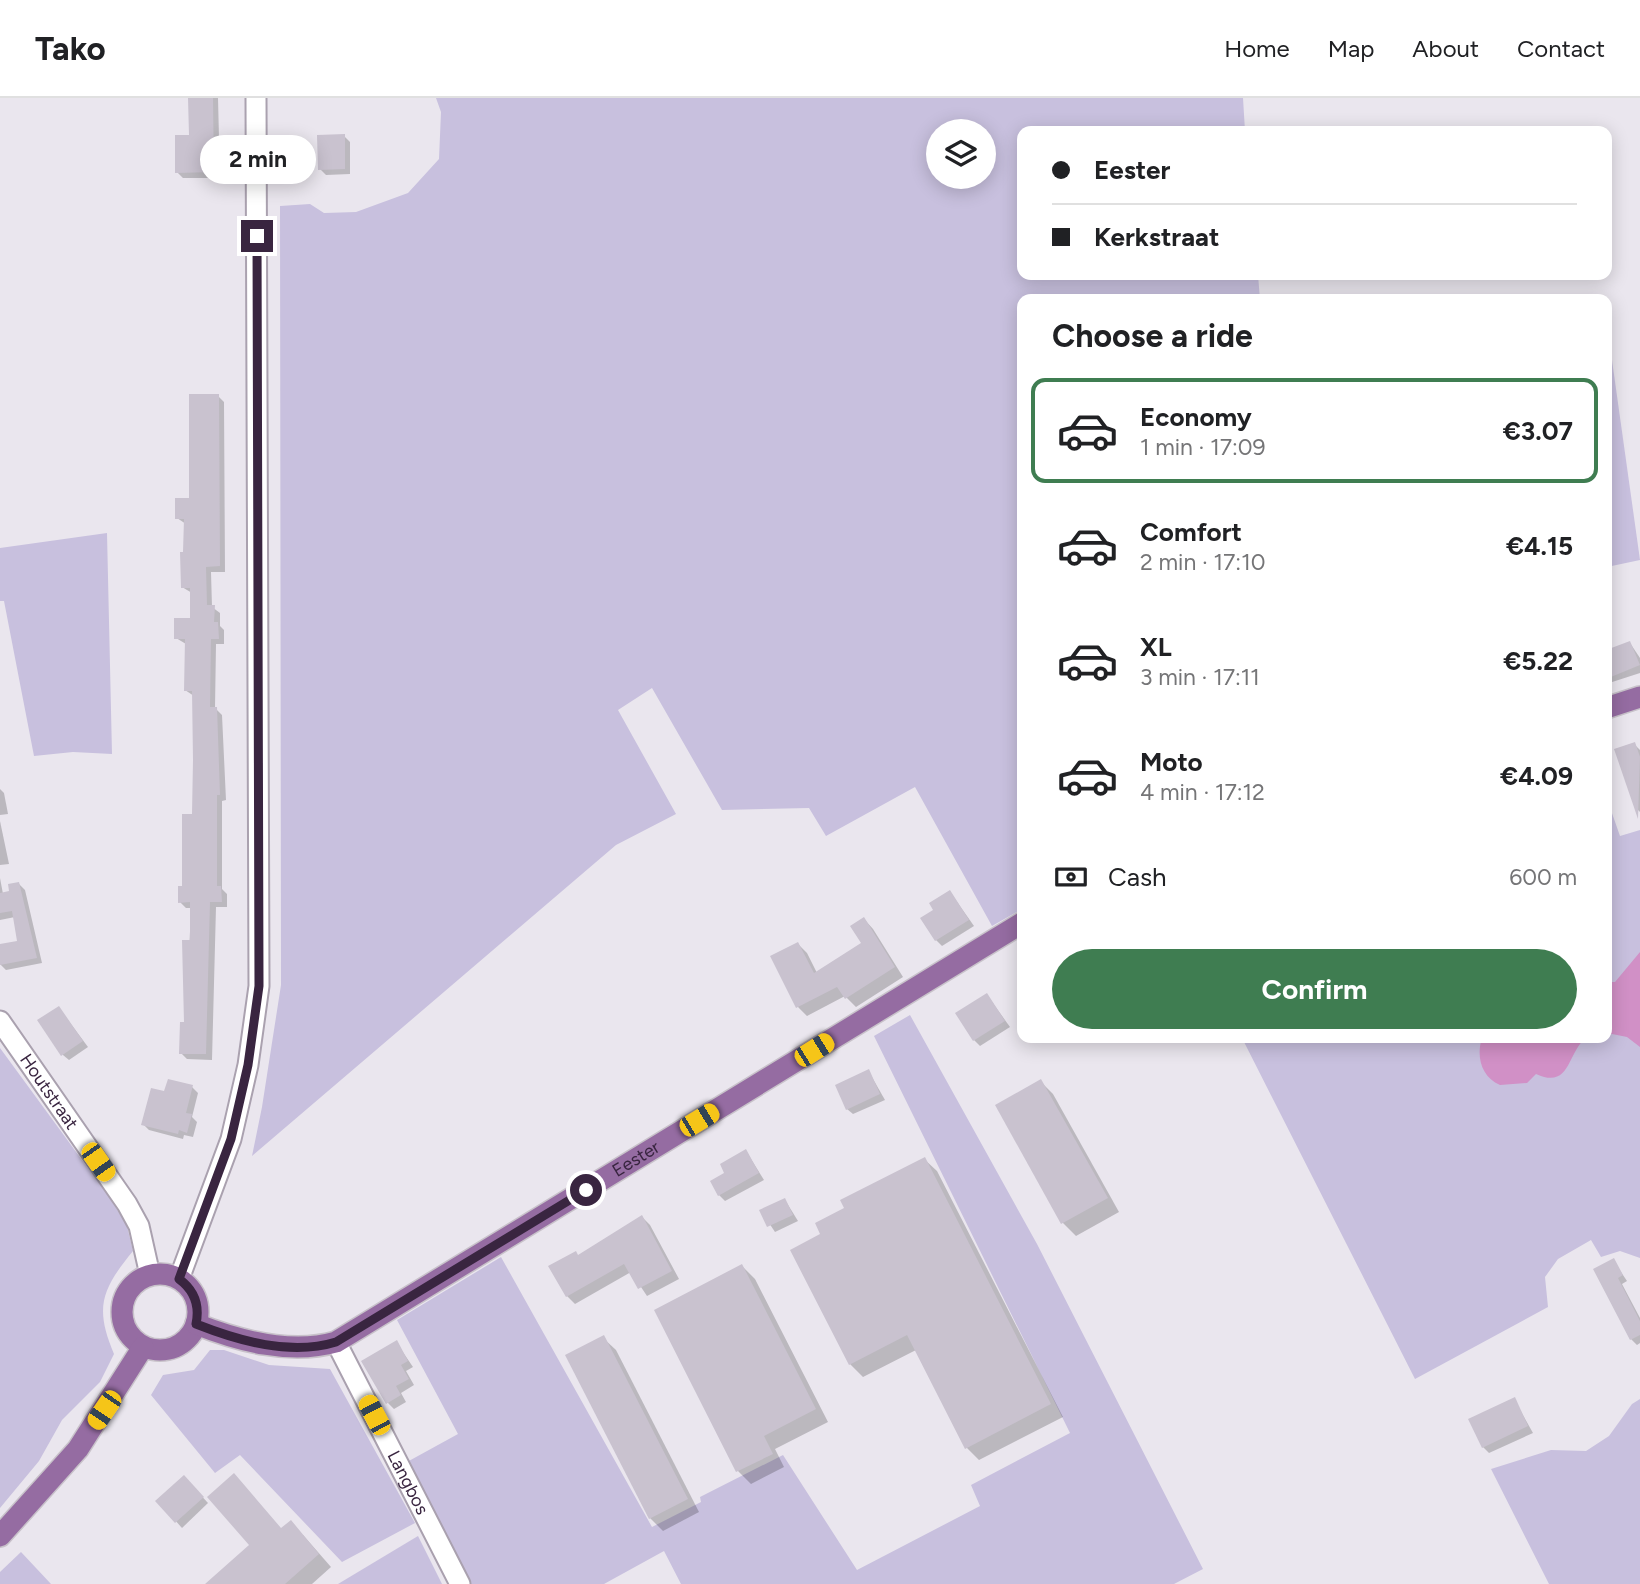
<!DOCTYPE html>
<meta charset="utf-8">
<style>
:root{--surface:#fff;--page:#f6f6f6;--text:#202124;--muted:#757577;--line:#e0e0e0;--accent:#3f7d51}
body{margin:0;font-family:Figtree,sans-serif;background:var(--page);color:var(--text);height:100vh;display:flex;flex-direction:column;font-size:26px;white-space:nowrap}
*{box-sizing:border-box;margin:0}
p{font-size:23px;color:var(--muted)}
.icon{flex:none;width:38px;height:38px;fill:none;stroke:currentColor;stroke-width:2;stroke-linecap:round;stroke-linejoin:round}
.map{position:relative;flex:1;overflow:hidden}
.side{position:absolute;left:1017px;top:196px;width:595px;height:749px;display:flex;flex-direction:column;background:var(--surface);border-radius:14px;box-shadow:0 4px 18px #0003}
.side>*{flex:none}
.hud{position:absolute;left:1017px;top:28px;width:595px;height:154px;border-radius:14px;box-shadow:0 4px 18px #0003;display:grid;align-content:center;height:154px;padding:0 35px;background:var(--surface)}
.fabs{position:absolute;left:926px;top:21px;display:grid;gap:14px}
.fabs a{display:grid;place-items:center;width:70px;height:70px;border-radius:50%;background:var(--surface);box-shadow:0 4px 18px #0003;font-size:35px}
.end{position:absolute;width:32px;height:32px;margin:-16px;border:9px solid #392540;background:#fff;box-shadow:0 0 0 4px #fff}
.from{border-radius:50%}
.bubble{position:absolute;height:49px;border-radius:24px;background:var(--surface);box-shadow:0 4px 18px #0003;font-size:23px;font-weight:700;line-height:49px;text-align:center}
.car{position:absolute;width:21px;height:42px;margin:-21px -10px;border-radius:9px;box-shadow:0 0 5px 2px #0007;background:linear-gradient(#f5c518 24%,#345 0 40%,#f5c518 0 76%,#345 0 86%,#f5c518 0)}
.hud b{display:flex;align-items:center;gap:24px;height:66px;font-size:26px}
.hud b+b{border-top:2px solid var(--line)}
.hud i{width:18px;height:18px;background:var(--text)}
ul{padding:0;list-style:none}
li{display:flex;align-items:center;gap:21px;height:105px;margin:0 14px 10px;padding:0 21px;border:4px solid transparent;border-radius:14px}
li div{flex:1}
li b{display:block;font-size:26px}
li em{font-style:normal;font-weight:700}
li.on{border-color:var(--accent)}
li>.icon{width:63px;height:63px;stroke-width:1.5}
h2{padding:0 35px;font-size:32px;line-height:84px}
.pay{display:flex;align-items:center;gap:18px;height:77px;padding:0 35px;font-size:26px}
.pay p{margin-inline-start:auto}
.cta{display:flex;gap:14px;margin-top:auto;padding:14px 35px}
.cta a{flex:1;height:80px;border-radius:42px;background:var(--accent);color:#fff;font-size:28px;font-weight:700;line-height:80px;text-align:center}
header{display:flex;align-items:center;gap:42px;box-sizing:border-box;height:98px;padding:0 35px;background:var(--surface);border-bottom:2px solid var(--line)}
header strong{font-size:33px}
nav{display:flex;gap:38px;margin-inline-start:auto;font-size:24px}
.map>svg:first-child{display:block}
.green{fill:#c8c0de;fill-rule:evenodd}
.water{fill:#d190c6}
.shadow{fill:#0003}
.building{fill:#c9c2cf}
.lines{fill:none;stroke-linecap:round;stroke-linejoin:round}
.minor-casing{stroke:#aaa1af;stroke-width:23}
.major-casing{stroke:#c8c2ca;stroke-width:24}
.minor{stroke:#fff;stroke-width:19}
.major{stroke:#956ca2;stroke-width:21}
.route{stroke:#392540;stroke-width:9}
.labels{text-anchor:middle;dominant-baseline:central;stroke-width:5;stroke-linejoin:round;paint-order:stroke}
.street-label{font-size:18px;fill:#392540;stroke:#f8f6fa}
</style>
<header>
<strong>Tako</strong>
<nav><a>Home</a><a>Map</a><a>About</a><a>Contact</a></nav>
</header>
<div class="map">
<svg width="1640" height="1486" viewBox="0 0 1640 1486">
<rect width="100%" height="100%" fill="#eae6ee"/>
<g class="green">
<path d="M436,0H1243L1245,33H1022V177H1258L1260,201H1022V811L992,828L915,689L826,738L809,710L722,712L652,590L618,612L676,716L616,747L252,1058L262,1009L281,887L280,108L310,106L324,115L356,114L408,95L439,61L441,14ZM938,33H984V79H938Z"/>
<polygon points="1610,248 1640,462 1607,469 1606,249"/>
<polygon points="107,435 112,656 73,654 34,658 4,503 0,503 0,450"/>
<polygon points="1607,701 1620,738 1640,732 1640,1160 1620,1153 1601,1159 1591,1142 1558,1161 1545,1179 1548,1209 1415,1281 1242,940 1606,940"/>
<polygon points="910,917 1037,1146 1203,1471 1174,1486 681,1486 664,1453 604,1486 470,1486 407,1364 458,1336 397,1222 501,1159 652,1429 701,1404 700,1399 783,1357 857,1472 980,1408 971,1387 1070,1335 874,938"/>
<path d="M0,950L112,1103L127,1128L133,1153C102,1191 94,1209 114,1256L100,1284L62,1322L39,1363L0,1410Z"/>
<polygon points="210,1252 224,1252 269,1267 330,1271 415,1425 342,1464 240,1357 215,1375 151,1297 163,1277 194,1272"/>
<polygon points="1640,1301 1640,1486 1549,1486 1491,1371 1551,1352 1586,1353 1609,1338 1632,1306"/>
<polygon points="418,1438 442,1486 338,1486"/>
<polygon points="21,1454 51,1486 0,1486 0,1474"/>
</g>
<g class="water">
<polygon points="1640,854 1640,949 1627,939 1607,935 1606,884 1615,884"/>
<path d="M1482,940H1586C1567,954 1571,992 1536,976L1527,985L1500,987C1481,979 1476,958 1482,940Z"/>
</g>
<g class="shadow">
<polygon points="190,0 218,0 220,80 183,80 177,74 191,39"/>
<polygon points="344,38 350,44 350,76 326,77 320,71"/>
<polygon points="218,298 224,304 225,474 211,474 212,509 220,515 220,528 224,532 224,546 216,546 215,610 222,617 226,702 222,703 222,791 227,796 227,809 216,809 212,962 187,961 181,955 186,926 191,810 186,810 180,804 194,717 194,598 185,592 186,546 176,540 191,521 192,495 182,489 186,426 177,420 191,402"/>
<polygon points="1630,545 1640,560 1640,575 1606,586 1606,554"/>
<polygon points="1634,646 1640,652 1640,714 1636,710"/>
<polygon points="0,691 4,695 8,716 0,717"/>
<polygon points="0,723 9,766 0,767"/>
<polygon points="0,780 3,796 11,794 19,786 25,792 42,865 6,872 0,866 0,848 19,844 15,819 0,822"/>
<polygon points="950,794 974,828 942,848 936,842 935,812"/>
<polygon points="864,821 873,831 903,879 856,909 845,898 807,918 798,909 798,846 807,855 817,875 864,846"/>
<polygon points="987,897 1010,929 980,948 974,942"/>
<polygon points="59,910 88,949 69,962 63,957"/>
<polygon points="869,974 885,1002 853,1016 847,1011"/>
<polygon points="1040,983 1053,996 1119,1114 1076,1138 1063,1125 997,1007"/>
<polygon points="192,989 198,995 192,1019 197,1024 193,1039 184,1037 183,1041 149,1032 143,1026 166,995"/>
<polygon points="746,1053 764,1082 725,1103 719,1097 727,1075"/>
<polygon points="924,1061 937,1073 1063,1319 979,1362 967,1350 916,1252 863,1279 850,1266 847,1111"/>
<polygon points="785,1102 798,1123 775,1134 761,1113"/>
<polygon points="642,1119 650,1127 679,1181 647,1198 631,1174 575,1206 567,1198 579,1158"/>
<polygon points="1613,1162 1627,1183 1622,1186 1640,1220 1640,1245 1637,1247 1631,1241"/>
<polygon points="742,1168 755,1181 828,1324 775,1351 784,1369 751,1386 738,1373 657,1213"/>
<polygon points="603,1240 616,1252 699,1414 663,1433 650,1420"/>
<polygon points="396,1244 413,1269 406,1273 414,1287 401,1295 406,1304 394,1311 388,1305"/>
<polygon points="1514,1301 1533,1335 1489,1355 1483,1349"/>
<polygon points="184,1379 208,1405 182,1430 158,1403"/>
<polygon points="303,1437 331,1469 312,1486 220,1486"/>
</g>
<g class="building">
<polygon points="188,0 213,0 214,74 175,75 175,37 189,37"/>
<polygon points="345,36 345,71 318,72 317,37"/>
<polygon points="189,296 219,296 220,468 206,469 207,507 215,507 214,524 218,524 219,541 211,541 210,609 217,609 220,697 217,697 217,788 221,788 222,804 210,804 206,956 179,956 180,924 184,924 182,842 190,842 190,804 178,805 178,788 182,788 182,716 192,716 193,662 192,593 184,593 185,541 174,541 174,520 190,520 190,490 181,490 180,454 183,454 184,421 175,421 175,400 189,400"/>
<polygon points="1630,543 1640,567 1606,581 1606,552"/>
<polygon points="1635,644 1640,659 1638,721 1614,651"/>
<polygon points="19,784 37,860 0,867 0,846 17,843 12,813 0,815 0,795 9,793 8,786"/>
<polygon points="950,792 969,822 935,843 920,820 933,812 929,805"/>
<polygon points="864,819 895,869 845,901 837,889 796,910 770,858 798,844 814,875 861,845 850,828"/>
<polygon points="987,895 1005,923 973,943 955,915"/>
<polygon points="59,908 83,943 61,958 37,922"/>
<polygon points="869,971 880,996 846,1012 835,987"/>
<polygon points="168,981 193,987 186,1015 192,1016 187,1035 179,1032 178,1036 141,1027 151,990 164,993"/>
<polygon points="1041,981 1108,1100 1061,1126 995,1007"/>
<polygon points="746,1051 759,1075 718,1098 710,1083 724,1075 720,1066"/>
<polygon points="925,1059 1051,1306 965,1351 907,1237 849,1267 790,1152 820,1136 815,1125 844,1110 840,1102"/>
<polygon points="785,1100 793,1117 767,1129 759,1112"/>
<polygon points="642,1117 672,1173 638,1191 624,1166 566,1199 548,1168 576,1153 578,1157"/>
<polygon points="1614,1160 1623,1177 1618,1180 1640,1223 1640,1237 1630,1242 1593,1171"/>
<polygon points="742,1166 816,1311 764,1338 773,1356 736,1374 654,1212"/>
<polygon points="604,1237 688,1401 649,1421 565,1257"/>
<polygon points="397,1242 408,1263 401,1267 409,1281 396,1288 401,1297 386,1306 361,1263"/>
<polygon points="1515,1299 1528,1328 1482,1350 1468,1321"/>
<polygon points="234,1375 281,1430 291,1422 319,1456 285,1486 205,1486 249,1447 207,1399"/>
<polygon points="184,1377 204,1399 175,1425 155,1403"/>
</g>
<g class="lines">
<defs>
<g id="minor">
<path id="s1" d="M0,923L127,1106L139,1128L150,1177"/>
<polyline points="179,1181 231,1041 248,967 259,888 256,0"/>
<path id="s2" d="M336,1244L460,1486"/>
</g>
<g id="major">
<polyline points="1606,610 1640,599"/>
<circle cx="160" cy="1214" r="38"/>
<path id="s3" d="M196,1226C239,1243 290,1257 336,1244L1022,825"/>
<polyline points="0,1438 78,1351 143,1249"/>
</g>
</defs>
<use href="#minor" class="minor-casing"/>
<use href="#major" class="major-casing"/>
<use href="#minor" class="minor"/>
<use href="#major" class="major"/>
</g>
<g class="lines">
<path class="route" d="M257,138L259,888L248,967L231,1041L179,1181C194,1192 200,1207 196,1226C239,1243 291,1258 336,1244L586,1092"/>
</g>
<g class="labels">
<g class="street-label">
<text stroke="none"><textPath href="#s1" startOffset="86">Houtstraat</textPath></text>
<text stroke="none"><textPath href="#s3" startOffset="495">Eester</textPath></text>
<text stroke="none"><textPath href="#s2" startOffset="158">Langbos</textPath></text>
</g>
</g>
</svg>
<div class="fabs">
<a><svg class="icon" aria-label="layers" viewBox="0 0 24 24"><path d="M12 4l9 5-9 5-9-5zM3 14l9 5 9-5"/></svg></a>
</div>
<i class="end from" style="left:586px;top:1092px"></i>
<i class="end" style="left:257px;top:138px"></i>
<div class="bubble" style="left:200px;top:37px;width:116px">2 min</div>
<i class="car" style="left:814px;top:952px;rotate:58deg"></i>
<i class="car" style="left:699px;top:1022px;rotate:59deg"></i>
<i class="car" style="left:98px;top:1064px;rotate:145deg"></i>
<i class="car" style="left:104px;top:1312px;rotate:214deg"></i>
<i class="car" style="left:374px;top:1317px;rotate:332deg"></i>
<div class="hud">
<b><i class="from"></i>Eester</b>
<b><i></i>Kerkstraat</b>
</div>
<section class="side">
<h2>Choose a ride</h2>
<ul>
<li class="on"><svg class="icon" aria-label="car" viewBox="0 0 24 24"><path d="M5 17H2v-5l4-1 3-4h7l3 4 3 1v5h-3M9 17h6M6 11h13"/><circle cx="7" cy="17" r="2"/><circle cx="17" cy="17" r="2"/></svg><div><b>Economy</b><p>1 min · 17:09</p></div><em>€3.07</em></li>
<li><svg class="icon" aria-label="car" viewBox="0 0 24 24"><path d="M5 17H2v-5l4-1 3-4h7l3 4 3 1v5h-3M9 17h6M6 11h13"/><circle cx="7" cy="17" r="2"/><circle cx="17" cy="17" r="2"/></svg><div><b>Comfort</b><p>2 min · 17:10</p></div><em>€4.15</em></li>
<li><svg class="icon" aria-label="car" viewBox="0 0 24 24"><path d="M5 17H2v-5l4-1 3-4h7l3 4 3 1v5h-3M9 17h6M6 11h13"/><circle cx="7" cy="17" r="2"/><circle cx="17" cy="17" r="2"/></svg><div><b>XL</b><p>3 min · 17:11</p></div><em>€5.22</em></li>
<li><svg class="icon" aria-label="car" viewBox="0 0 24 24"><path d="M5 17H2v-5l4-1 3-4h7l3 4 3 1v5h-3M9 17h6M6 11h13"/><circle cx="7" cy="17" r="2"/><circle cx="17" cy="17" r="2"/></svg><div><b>Moto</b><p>4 min · 17:12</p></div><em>€4.09</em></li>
</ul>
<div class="pay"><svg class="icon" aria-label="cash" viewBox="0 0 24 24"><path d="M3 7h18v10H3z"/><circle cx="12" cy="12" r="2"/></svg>Cash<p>600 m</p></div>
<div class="cta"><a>Confirm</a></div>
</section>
</div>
